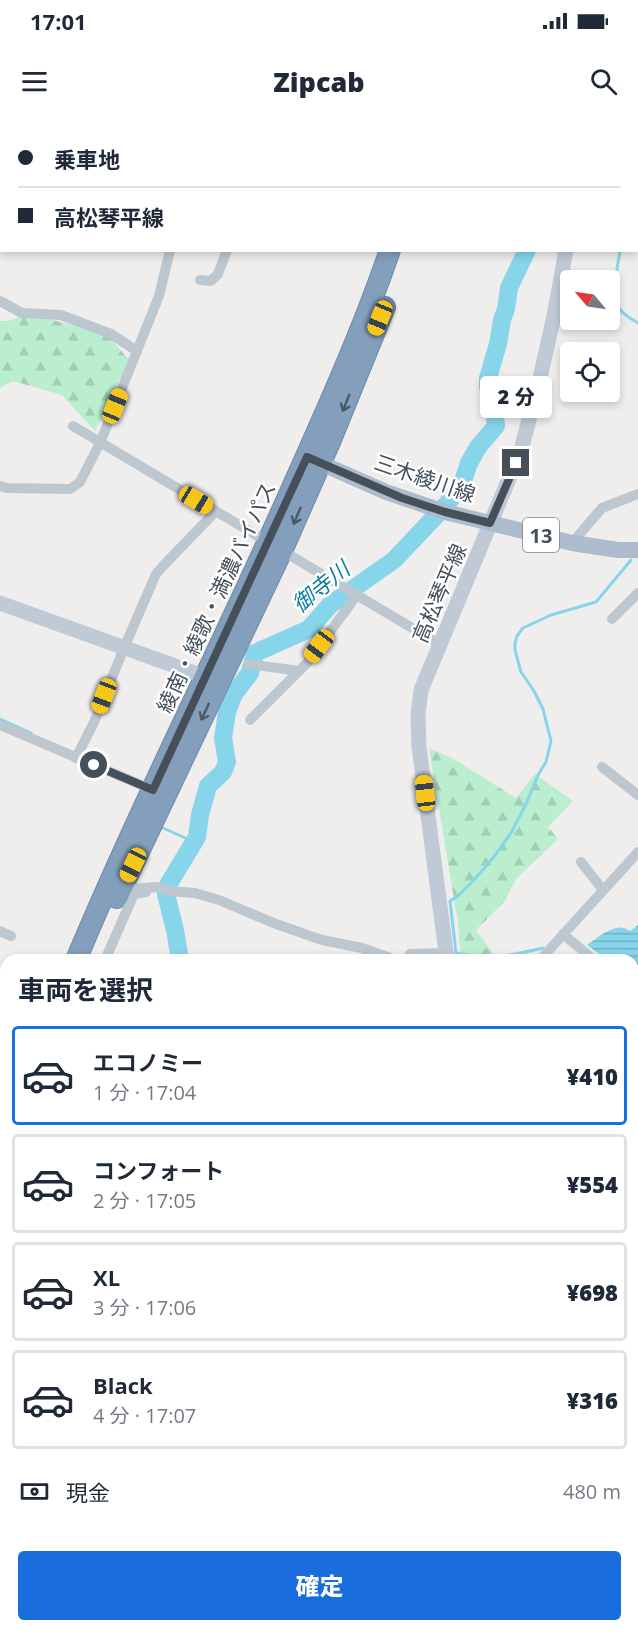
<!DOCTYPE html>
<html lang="ja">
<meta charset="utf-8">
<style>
:root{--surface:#fff;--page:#f6f6f7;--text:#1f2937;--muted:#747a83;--line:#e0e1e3;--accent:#196ddd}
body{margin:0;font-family:"Open Sans","Noto Sans JP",sans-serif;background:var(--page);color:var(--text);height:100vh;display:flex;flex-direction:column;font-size:22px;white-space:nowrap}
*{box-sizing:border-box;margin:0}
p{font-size:20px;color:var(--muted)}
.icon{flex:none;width:33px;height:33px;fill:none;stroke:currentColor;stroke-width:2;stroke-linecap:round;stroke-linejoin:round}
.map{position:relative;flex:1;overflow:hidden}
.details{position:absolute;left:0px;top:834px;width:639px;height:678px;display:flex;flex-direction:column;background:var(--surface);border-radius:18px 18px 0 0;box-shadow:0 3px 9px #0003}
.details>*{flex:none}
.hud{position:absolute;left:0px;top:0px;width:639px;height:132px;box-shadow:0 3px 9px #0003;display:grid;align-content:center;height:132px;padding:0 18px;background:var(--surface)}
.needle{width:39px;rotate:299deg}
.tools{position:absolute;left:560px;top:150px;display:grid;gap:12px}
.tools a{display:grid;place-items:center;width:60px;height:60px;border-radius:6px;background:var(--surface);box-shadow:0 3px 9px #0003;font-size:30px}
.end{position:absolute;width:27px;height:27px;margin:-14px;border:8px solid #45505a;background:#fff;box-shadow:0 0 0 3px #fff}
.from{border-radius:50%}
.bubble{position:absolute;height:42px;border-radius:6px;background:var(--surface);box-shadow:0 3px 9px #0003;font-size:20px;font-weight:800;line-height:42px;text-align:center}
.car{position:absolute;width:18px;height:36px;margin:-18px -9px;border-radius:8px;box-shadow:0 0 4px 2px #0007;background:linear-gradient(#f5c518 24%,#345 0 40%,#f5c518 0 76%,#345 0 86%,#f5c518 0)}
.hud b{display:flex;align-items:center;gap:21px;height:57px;font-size:22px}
.hud b+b{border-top:2px solid var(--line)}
.hud i{width:15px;height:15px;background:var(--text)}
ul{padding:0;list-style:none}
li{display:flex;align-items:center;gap:18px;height:99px;margin:0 12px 9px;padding:0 6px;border:3px solid var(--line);border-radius:6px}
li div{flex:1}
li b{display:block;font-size:22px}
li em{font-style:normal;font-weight:800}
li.selected{border-color:var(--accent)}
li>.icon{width:54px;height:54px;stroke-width:1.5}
h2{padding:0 18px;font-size:27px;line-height:72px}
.pay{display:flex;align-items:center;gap:15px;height:66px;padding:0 18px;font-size:22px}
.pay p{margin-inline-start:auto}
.cta{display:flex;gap:12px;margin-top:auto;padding:12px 18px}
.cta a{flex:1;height:69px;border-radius:6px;background:var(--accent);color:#fff;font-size:24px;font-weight:800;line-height:69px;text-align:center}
.status{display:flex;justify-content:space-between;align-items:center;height:42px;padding:0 30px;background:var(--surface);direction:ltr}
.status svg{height:16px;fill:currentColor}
header{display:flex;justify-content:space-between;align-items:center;height:78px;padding:0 18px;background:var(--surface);font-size:27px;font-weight:800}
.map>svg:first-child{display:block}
.forest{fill:url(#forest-firs)}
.water{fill:url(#water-rules)}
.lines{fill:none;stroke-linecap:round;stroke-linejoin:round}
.stream{stroke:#87d5eb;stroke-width:3}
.river{stroke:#87d5eb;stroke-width:18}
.highway-casing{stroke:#6f8aa8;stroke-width:22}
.street{stroke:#bdc7cf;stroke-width:10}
.secondary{stroke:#bfcad6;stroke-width:15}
.primary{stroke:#acbccc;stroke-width:16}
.highway{stroke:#849fbc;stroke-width:20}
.rail{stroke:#afb2b7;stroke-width:3}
.highway-bridge-casing{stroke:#6f8aa8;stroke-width:22;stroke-linecap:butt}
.highway-bridge{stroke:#849fbc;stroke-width:20}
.oneway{stroke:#4b5864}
.route{stroke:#45505a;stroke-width:8}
.labels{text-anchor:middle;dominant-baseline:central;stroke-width:5;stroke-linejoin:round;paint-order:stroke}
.shield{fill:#fff;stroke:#7d848c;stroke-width:1.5}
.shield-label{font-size:20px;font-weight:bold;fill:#45505a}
.street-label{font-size:21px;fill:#45505a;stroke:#fff}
.water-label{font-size:22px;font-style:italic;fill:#0c7e9f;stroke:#fff}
</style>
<div class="status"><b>17:01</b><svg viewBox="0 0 49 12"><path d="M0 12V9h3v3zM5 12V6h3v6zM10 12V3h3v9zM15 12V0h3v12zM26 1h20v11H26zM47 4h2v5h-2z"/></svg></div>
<header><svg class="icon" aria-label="menu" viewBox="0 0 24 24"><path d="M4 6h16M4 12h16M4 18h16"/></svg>Zipcab<svg class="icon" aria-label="search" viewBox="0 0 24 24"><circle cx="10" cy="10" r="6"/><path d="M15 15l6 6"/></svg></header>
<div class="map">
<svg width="638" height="1512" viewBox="0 0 638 1512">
<defs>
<pattern id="forest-firs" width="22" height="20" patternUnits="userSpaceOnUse" patternTransform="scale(1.5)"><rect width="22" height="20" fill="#baeecf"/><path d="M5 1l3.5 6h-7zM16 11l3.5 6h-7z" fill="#a1ceb4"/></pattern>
<pattern id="water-rules" width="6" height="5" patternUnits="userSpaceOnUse" patternTransform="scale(1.5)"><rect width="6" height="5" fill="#87d5eb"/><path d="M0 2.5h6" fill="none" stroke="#70afc1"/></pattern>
</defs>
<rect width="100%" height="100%" fill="#f0eded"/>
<g class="forest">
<polygon points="20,197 48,199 77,206 110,218 129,240 95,311 62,275 13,261 0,268 0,201 8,201"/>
<polygon points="429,628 454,639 516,678 535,654 573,681 548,707 558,719 516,759 505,781 476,810 498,840 461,840 458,803"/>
</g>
<path class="water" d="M638,805V858L633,855V840H607L587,825C599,817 616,800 630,811Z"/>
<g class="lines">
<g class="stream">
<polyline points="632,2 632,0"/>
<path d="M620,130C618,148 610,172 619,188C623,195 632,199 638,203"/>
<polyline points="0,599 31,613"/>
<polyline points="163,708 194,722"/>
<path d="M543,828C509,836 491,840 456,833L450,781L459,775L473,761L493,738L511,713L526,684L538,655L546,642L551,621L543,589L534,571L521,552L515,530V523L517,516L523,508L551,495L596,482L631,440"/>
</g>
<g class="river">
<polyline points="556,2 557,0"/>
<polyline points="180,840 175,810 166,774 168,765 197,717 200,695 208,666 223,652 227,642 223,618 227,592 234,574 250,553 255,533 309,509 330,485 394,440 447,384 462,364 469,343 478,327 496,306 493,281 488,267 488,258 498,224 502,200 506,189 509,168 527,130"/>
<polyline points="0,1397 6,1396"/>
<polyline points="633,1502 638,1503"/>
</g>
<defs>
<g id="highway">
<polyline points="429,2 429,0"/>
<polyline points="117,778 282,431 330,322 385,187"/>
<path d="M76,840C144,678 224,522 295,361C329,285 363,209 390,130"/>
<polyline points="0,1102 6,1078"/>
</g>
</defs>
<use href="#highway" class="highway-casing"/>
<g class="street">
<polyline points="217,0 223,2"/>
<polyline points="181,2 181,0"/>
<polyline points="200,160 211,161 218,154 227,130"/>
<polyline points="0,181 22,193 61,195 111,214 137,231"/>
<polyline points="73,306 439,524"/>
<polyline points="0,366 7,368 70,369 80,362 100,323 159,176 170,130"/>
<polyline points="572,423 602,388 638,374"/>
<polyline points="612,499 638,473"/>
<polyline points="249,544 299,551"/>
<polyline points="250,600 307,543 357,475"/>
<polyline points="0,605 153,670"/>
<polyline points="76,638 95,600 124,528 156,454 163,446 215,392"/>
<polyline points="602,647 638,675"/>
<polyline points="581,742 603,770"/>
<polyline points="123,765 132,769 157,767 170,771 195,773 219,780 276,804 322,820 362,828 396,840"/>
<polyline points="0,811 11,816"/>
<polyline points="563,814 594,840"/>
<polyline points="105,840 134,774 146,772"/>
<polyline points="406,840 410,834 447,833"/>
<polyline points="540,840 638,732"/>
<polyline points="633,872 638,876"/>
<polyline points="0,914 4,900"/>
<polyline points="0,1009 6,990"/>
<polyline points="633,1074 638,1076"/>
<polyline points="0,1151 6,1152"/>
<polyline points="0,1338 6,1340"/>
<polyline points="0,1493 6,1492"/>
<polyline points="186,1506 196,1510"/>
<polyline points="335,1511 337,1512"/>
<polyline points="134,1512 139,1506"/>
<polyline points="358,1512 361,1506"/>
<polyline points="433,1512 434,1506"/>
</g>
<g class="secondary">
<polyline points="590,2 590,0"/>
<polyline points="0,483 192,552 214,562"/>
<polyline points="447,840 419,627 418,595 421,570 521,330 540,258 554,196 566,130"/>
<polyline points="270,1512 271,1506"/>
</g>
<polyline class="primary" points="309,338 386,372 445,392 572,423 618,430 638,430"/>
<use href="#highway" class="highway"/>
<g class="rail">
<polyline points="633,980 638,970"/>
<polyline points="582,1506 583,1512"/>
</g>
<defs>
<polyline id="highway-bridge" points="0,1050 3,1040"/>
</defs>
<use href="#highway-bridge" class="highway-bridge-casing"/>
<use href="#highway-bridge" class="highway-bridge"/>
</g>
<defs><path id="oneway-shaft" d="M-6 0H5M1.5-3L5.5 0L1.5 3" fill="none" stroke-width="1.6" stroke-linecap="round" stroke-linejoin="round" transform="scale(1.5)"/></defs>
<g class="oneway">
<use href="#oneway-shaft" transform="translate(346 283) rotate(112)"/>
<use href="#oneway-shaft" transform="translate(297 396) rotate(113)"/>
<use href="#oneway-shaft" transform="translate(205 592) rotate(115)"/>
</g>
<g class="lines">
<polyline class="route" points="94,645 153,670 307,337 402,378 445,392 490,403 516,343"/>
</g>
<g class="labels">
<rect class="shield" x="523" y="398" width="36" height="34" rx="4.5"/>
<g class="shield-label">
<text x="541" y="415">13</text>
</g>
<g class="street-label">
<text transform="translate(425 358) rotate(19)">三木綾川線</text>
<text transform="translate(439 473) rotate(-67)">高松琴平線</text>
<text transform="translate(216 477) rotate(-65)">綾南・綾歌・満濃バイパス</text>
</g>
<g class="water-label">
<text transform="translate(320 466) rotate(-39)">御寺川</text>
</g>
</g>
</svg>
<div class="tools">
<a><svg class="needle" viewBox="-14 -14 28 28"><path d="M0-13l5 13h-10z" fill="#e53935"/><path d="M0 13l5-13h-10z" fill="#747a83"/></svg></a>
<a><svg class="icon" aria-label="locate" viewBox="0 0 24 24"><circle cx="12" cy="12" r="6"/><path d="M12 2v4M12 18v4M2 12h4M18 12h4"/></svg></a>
</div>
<i class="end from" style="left:94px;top:645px"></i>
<i class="end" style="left:516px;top:343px"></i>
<div class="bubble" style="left:480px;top:256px;width:72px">2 分</div>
<i class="car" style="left:380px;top:198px;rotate:202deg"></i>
<i class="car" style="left:115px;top:286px;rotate:22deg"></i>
<i class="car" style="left:196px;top:380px;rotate:121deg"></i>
<i class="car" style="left:319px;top:526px;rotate:217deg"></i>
<i class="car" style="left:104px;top:576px;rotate:201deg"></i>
<i class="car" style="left:425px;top:673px;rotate:353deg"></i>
<i class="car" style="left:133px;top:745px;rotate:206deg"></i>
<div class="hud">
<b><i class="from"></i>乗車地</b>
<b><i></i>高松琴平線</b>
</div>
<section class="details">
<h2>車両を選択</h2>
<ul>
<li class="selected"><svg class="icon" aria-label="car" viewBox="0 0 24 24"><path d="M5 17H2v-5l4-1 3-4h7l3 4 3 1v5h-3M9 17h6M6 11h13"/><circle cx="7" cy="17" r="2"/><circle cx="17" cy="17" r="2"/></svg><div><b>エコノミー</b><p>1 分 · 17:04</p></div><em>¥410</em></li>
<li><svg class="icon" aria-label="car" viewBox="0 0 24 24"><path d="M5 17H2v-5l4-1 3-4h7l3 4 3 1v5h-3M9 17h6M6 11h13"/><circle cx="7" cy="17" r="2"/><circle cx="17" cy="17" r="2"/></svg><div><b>コンフォート</b><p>2 分 · 17:05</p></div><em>¥554</em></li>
<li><svg class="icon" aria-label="car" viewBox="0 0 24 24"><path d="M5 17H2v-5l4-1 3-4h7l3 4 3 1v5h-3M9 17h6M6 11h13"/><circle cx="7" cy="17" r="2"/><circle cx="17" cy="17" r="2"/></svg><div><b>XL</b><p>3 分 · 17:06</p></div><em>¥698</em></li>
<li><svg class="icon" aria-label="car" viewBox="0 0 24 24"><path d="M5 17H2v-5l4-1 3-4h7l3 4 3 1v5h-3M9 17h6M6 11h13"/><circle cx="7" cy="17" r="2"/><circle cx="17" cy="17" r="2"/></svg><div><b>Black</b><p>4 分 · 17:07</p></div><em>¥316</em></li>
</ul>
<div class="pay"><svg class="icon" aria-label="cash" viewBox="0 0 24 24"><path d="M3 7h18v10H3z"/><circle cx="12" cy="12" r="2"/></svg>現金<p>480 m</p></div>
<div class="cta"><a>確定</a></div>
</section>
</div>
